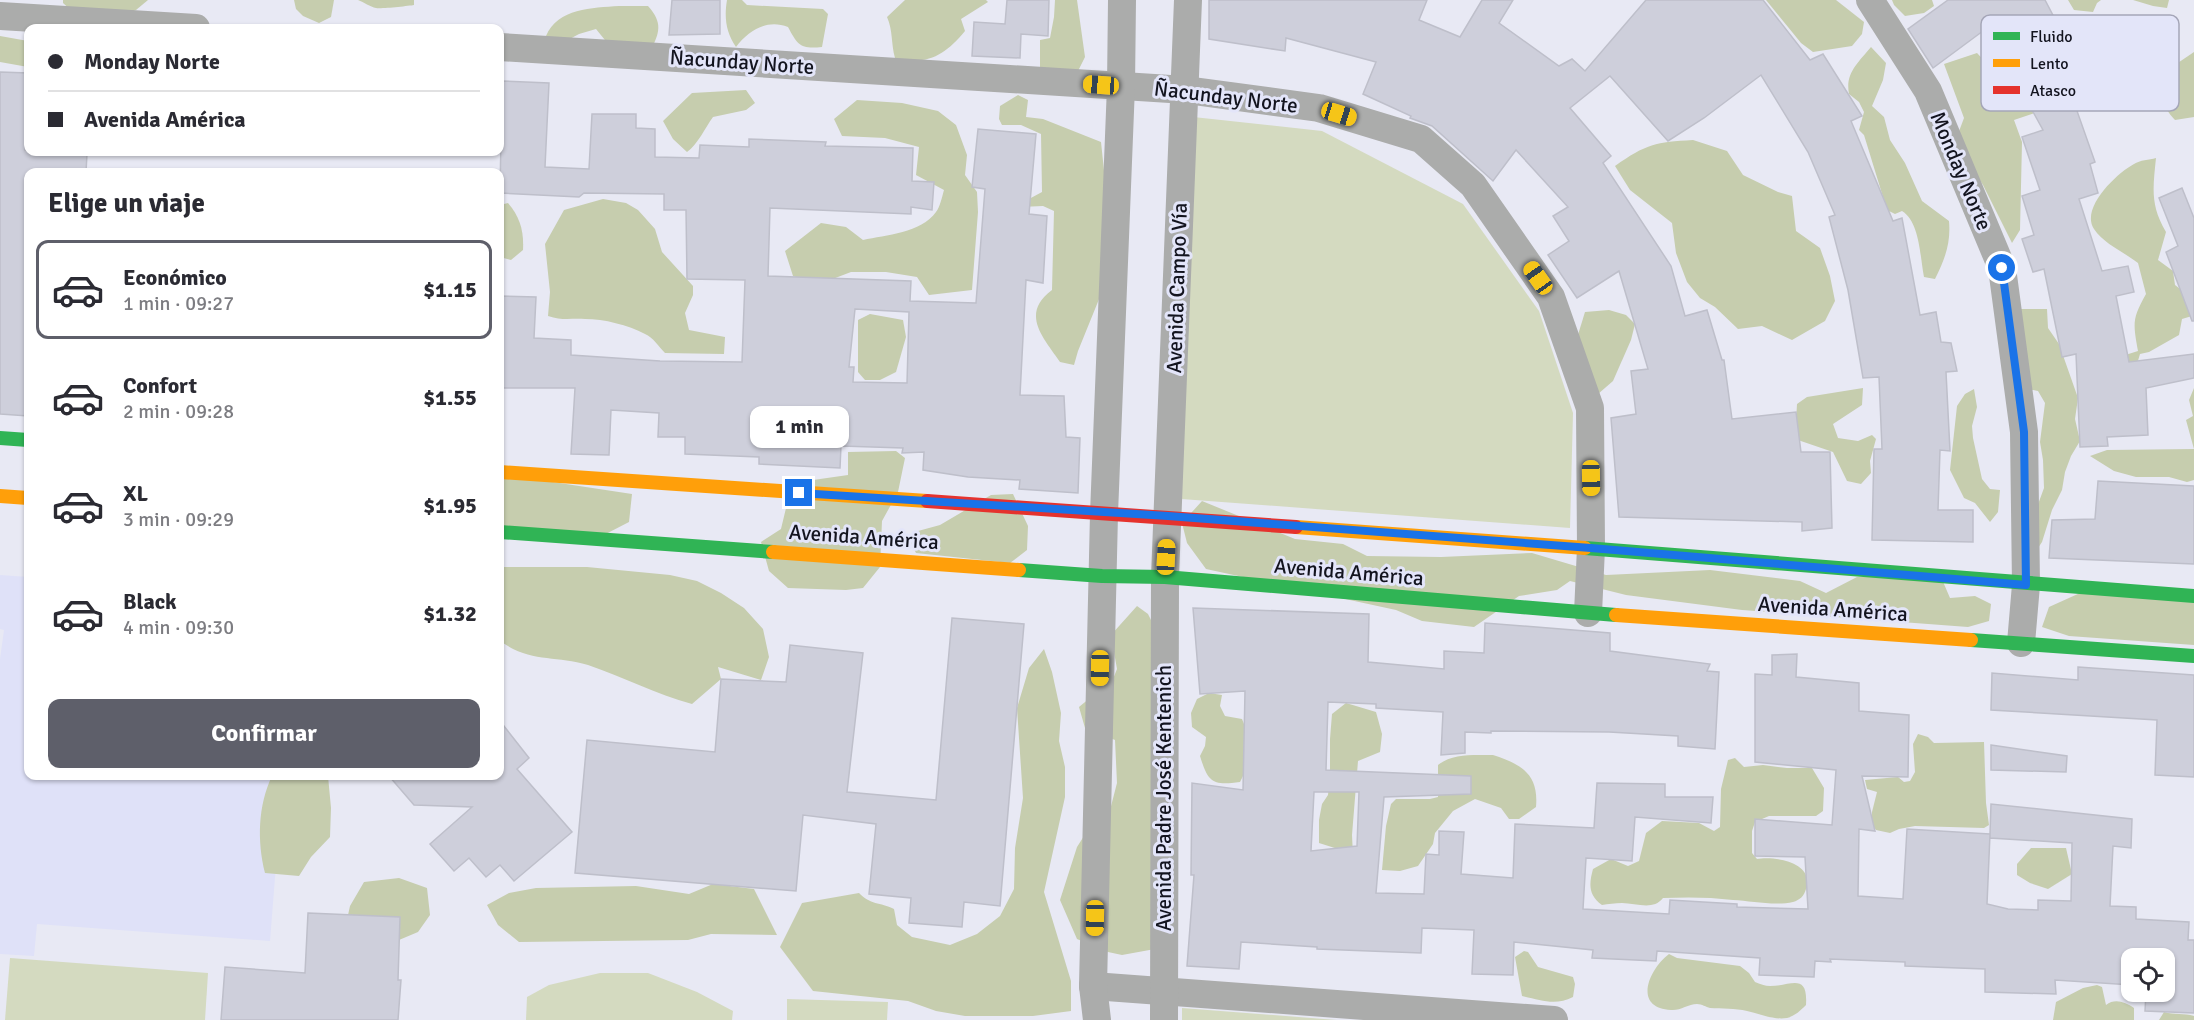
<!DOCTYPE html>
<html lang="es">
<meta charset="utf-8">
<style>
:root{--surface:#fff;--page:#f7f7f7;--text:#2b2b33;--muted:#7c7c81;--line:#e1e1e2;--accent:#5e5f6a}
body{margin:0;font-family:Signika,sans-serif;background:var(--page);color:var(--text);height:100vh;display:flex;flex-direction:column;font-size:22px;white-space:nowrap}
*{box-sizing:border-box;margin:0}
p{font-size:20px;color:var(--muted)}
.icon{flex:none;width:33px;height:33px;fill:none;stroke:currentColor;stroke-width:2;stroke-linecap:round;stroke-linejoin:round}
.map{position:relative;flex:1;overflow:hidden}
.details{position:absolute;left:24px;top:168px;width:480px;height:612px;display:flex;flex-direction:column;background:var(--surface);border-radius:12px;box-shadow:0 2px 4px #0004}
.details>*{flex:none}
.banner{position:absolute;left:24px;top:24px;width:480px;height:132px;border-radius:12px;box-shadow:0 2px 4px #0004;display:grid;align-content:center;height:132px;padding:0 24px;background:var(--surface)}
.fabs{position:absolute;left:2121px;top:948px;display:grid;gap:12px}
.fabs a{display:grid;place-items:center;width:54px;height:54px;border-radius:12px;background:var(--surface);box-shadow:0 2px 4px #0004;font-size:30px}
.end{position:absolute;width:27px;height:27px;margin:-14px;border:8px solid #1a73e8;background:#fff;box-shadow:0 0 0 3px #fff}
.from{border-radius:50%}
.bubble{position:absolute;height:42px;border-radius:12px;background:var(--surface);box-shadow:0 2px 4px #0004;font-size:20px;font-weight:700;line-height:42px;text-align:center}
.car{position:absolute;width:18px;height:36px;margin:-18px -9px;border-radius:8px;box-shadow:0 0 4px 2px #0007;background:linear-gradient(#f5c518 24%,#345 0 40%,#f5c518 0 76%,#345 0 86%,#f5c518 0)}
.banner b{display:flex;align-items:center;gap:21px;height:57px;font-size:22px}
.banner b+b{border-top:2px solid var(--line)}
.banner i{width:15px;height:15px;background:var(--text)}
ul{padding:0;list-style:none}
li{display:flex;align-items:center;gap:18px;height:99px;margin:0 12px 9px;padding:0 12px;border:3px solid transparent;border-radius:12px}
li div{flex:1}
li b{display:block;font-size:22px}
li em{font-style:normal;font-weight:700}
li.selected{border-color:var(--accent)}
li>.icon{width:54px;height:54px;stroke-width:1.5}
h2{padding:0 24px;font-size:27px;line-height:72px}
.button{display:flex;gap:12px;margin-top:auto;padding:12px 24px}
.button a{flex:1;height:69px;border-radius:12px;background:var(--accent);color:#fff;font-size:24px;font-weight:700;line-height:69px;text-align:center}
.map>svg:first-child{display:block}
.built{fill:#dfe1f8}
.green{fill:#d4dac0}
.forest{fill:#c6cdae}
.building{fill:#cecfdb;stroke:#bebfca;stroke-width:1.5;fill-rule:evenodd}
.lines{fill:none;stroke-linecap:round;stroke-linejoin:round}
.street{stroke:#abacab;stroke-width:28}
.fast{stroke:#30b455;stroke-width:14}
.slow{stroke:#ff9f0a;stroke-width:14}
.jam{stroke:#e5322d;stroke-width:14}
.route{stroke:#1a73e8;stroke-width:8}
.labels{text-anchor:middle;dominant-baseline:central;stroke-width:6;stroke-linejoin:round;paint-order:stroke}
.street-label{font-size:21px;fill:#13141f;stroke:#e3e5f9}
.key{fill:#e3e5f9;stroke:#a5a6b8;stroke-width:1.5}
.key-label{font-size:16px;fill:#13141f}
</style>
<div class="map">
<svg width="2194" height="1020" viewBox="0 0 2194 1020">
<rect width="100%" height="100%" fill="#e8e9f4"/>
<polygon class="built" points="0,575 28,577 28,776 283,776 270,941 37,924 34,956 0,954 0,659 4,630 0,629"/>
<g class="green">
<polygon points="1184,116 1322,131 1463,204 1539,311 1573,413 1570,528 1168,498"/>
<polygon points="10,958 208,973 205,1020 5,1020"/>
<polygon points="600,973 648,973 697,992 733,1011 732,1020 526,1020 527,997 549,985"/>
<polygon points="787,999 888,1002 887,1020 787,1020"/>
<polygon points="1182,1008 1337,1020 1182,1020"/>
</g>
<g class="forest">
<polygon points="63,0 148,0 136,10 123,16 73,12 63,3"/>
<polygon points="294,0 334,0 331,17 319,23 303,16 296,9"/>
<path d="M358,0H414V5C408,6 381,9 376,8C370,7 364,2 358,0Z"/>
<path d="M727,0H742L747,5L823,9L828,14L822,47C801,49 798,46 788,27C767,19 749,30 736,47C726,32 724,18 727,0Z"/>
<path d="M905,0H986L988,2L961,19L965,31C945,55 928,66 895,58C891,44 893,30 887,17Z"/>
<polygon points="1055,0 1077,0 1085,57 1078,71 1040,81 1040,40 1050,38 1054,17"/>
<polygon points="1766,0 1836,0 1864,22 1862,34 1852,46 1813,52 1801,43"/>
<polygon points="1892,0 1932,0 1934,6 1924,13 1905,16 1894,5"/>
<polygon points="2068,0 2101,0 2097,3 2093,12 2074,10"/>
<polygon points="2133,0 2169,0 2167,8 2153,6"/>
<path d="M619,6H648C663,23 660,32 650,52L609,45L596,29L579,34L566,41L546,36C558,8 592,8 619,6Z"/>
<polygon points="0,36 28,41 28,67 0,62"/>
<path d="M1871,47L1886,63L1883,80L1872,106L1884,117L1890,140L1905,163L1922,201L1949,221C1951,243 1945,259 1935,279L1924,277C1920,257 1920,222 1902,211L1895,214L1887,210L1864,135L1859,130L1864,112L1859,102L1849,94C1845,73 1858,63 1871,47Z"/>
<path d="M2194,52V117L2175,120C2161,106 2160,92 2163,73Z"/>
<polygon points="1977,53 1993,70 1994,96 2002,105 2029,101 2046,109 2014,120 2022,142 2020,230 2012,243 1983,185 1955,142 1964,118 1944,64"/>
<path d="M746,90L755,103L746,110L713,117C705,128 698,144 687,152L673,139L663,121L692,93Z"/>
<path d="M1018,95L1028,100L1026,117L1043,119L1101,142L1107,199L1108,277L1078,351L1074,365L1060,362C1043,337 1020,314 1052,290L1054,211L1043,206L1020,207L1029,199L1042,192L1041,134L1021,125H1002L999,119L1000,106Z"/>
<path d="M857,100L902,103L938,111L956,125L967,155L965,175L977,192L978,212L972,290L929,295L917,277L886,272H851L817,285L793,276L785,251L821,223L846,227L863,240C886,235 921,233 936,212C940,207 942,197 944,190L916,175L919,147L885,138L842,136L834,119Z"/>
<path d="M1693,140L1727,151L1743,175L1778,192L1792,196L1796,231L1820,248L1830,276L1835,301L1825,321L1792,340L1762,326L1738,329L1715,307L1700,298L1687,282L1676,253L1672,223L1630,190L1615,166C1646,144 1656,142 1693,140Z"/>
<path d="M2156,158C2153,188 2150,205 2166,232L2158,260L2173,271L2175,285L2184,292L2192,316L2182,319L2179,335L2149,352L2140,354L2137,364L2128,368L2119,357L2138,351C2133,323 2132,319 2146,294L2138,263C2124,252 2104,244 2094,229C2080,208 2117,173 2134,164C2140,160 2149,160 2156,158Z"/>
<path d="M603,199L626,203L638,210L655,229L662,252L693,286V295L685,313L689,330L725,337L724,354L665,353C659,347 653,337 645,334C628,325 604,319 585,319C571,318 563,321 548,316L550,292L545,244L564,210Z"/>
<path d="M508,203C520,217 524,231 523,250L511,260L500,257V205Z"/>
<polygon points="2017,309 2047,309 2048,328 2059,344 2078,398 2075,419 2080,441 2071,456 2065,472 2062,490 2052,510 2042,542 2036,551 2029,529 2044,488 2043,460 2040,442 2045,403 2038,391 2024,388"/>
<polygon points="1609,310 1626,315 1635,324 1631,340 1613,381 1598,394 1573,351 1585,312"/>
<polygon points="870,314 903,320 906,337 896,372 880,380 865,380 858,372 858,320"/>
<polygon points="1863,388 1862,405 1833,424 1838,438 1858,441 1872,435 1876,439 1870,461 1871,473 1861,484 1847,481 1833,452 1795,439 1797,404 1807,397"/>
<polygon points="2194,388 2194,449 2186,420 2193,416 2189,400"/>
<polygon points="1974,389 1977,407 1972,426 1973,438 1982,479 1990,489 2000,490 1998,512 1990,522 1975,503 1964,498 1950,470 1957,406 1965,394"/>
<polygon points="2194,449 2194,480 2187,482 2169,477 2136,477 2114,471 2090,456 2107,450"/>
<polygon points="896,451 905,458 898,492 882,521 880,567 863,588 846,590 788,588 769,571 761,542 781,529 792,483 848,475 848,452"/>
<polygon points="500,474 632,494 629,522 596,539 500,532"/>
<polygon points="1013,494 1028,526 1027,550 1010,563 916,553 911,543 918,531 940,525 991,495"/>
<polygon points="1202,501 1295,539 1343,544 1367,556 1441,557 1532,553 1606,575 1710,570 1800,581 1826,593 1857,577 1941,577 1950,598 1975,596 1991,604 1989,621 1968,627 1742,610 1626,595 1570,581 1557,590 1519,596 1474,627 1422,621 1396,610 1206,569 1187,543 1182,523"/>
<path d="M500,567H587L670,575L697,581L721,593L744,608L763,629L769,657L761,680L718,667L721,679L692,704C656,694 623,677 588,665C555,655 531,663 500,641Z"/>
<polygon points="2080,593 2194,599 2194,645 2069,636 2042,627 2049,607"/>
<polygon points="1137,606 1148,614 1159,636 1155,949 1122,955 1108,952 1077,939 1060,900 1077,847 1091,825 1109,814 1117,783 1115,740 1085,728 1079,707 1113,679 1117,669 1111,635"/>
<path d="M1044,649L1052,672L1061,713L1059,741L1065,767V797L1044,892L1071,981V1011L1033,1016H965L936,1011L908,1001L813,991L780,947L802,903L859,893C870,905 880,902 894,909L897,925L912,937L950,945L977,934L1000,916L1014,889L1015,848L1023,798L1017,708L1029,668Z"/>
<path d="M1209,693L1222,695L1220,706L1225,716L1242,719L1246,729L1243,776L1240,782C1212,786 1208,782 1200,756L1205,746L1206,737L1192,727L1191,713L1197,699Z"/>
<polygon points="1346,703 1376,712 1382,734 1380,752 1358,761 1352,835 1354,877 1338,849 1319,843 1319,820 1322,804 1328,795 1330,774 1330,739 1332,714"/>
<polygon points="1918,734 1928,737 1934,743 1984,742 1986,803 1989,825 1984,828 1915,826 1899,829 1890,833 1876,830 1872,824 1872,812 1877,792 1867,789 1865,780 1898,777 1904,782 1910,781 1915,772 1913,744"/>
<path d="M1493,755C1521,764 1539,774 1536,807L1519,819H1509L1501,808L1475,799L1453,811L1435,833L1433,844L1418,866L1400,871L1382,870L1386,826L1391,804L1396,799H1430L1438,797V765C1452,753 1475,755 1493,755Z"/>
<path d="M1735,758L1744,767L1763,765L1787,768H1812L1824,788L1823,811L1816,816H1769L1755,822L1752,831V853L1757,859C1775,856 1815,862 1806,889C1804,896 1800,900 1793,902C1775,906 1751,901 1733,900C1710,897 1686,897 1663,898C1653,911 1636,903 1622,903C1615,903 1608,904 1602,905C1588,895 1589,884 1593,869L1611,859L1628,866L1639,861L1646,833L1662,821L1699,823L1714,831L1720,827L1721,789L1728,760Z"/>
<path d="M272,776H328L331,808L330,837L311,857L299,876L265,873C257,841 258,805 272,776Z"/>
<polygon points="2031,848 2066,848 2072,874 2048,889 2030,883 2017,875 2017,864"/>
<polygon points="399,878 427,888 430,915 418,932 399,940 400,917 348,915 350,906 364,882"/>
<polygon points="713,884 754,889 777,935 711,934 688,940 519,942 498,925 487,905 509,893 536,888 636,886 689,894"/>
<path d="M1524,951L1528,952L1538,967L1573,977L1575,984L1573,997C1555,1006 1541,1000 1522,996L1515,957Z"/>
<path d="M1669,954L1677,958L1740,966L1749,973L1755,982C1760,984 1765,986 1770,986C1791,986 1808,972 1806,1005C1801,1010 1795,1016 1787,1018C1773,1020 1760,1014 1747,1011C1735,1008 1722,1009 1710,1008C1706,1007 1702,1004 1697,1004C1688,1004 1680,1011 1671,1010C1632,1008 1649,969 1669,954Z"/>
<path d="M2097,985L2102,987L2106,1005C2115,998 2125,1002 2134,1008V1020H2053L2056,1002L2083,988Z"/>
<path d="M2164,1012C2175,1015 2184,1013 2194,1016V1020H2159Z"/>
</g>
<g class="building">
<polygon points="672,0 720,0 720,34 669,35"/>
<polygon points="1007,0 1049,0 1048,36 1021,34 1020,58 972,56 974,22 1005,24"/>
<polygon points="1209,0 1427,0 1419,20 1460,37 1482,0 1513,0 1499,23 1559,66 1572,59 1585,71 1646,0 1763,0 1810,60 1823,54 1862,116 1851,121 1893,221 1902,218 1920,315 1936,312 1941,342 1951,343 1957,371 1946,372 1950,451 1940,450 1938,510 1973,510 1973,542 1872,540 1874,449 1882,449 1879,377 1863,378 1848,290 1829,217 1835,215 1808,152 1761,75 1704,118 1668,141 1610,76 1570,108 1611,156 1603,163 1671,266 1685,316 1707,310 1722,360 1724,360 1732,419 1796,412 1801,452 1830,452 1832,528 1802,531 1802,522 1619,517 1611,418 1636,414 1631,371 1648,369 1619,271 1577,298 1548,255 1569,241 1553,216 1568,207 1516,150 1493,181 1432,126 1410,118 1411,116 1363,94 1376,62 1286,38 1285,51 1209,39"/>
<polygon points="1948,0 2045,0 2088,82 2131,54 2144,78 2077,111 2095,162 2090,164 2098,193 2079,199 2102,271 2128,266 2134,292 2116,296 2129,362 2194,354 2194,378 2146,388 2148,435 2107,437 2108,446 2080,447 2076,354 2062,357 2044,269 2033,272 2022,239 2034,235 2022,196 2040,190 2022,137 2043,130 1987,28 1933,68 1908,29"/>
<polygon points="0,72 28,73 25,150 87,154 86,172 28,172 28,252 25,295 28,295 28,416 0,414"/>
<path d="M502,81L549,83L545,167L589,169L592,114H636V128L655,129V157L699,158L700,145L749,147V139L826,142L825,146L913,148L912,181L934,182L932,210L911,207V214L770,208L768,276L911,281L910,301L976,303L985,189L972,187L978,129L1036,134L1029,214L1047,216L1043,283L1026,280L1020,395L1064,396L1066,437L1080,438L1078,493L1019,489L1020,480L968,477L923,470L924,452L902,453L903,448L841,446L840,468L759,464V457L685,454V437H658L659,413L611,410L609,455L571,454L575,388H500V296L536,297L534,338L571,340V355L660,361L742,362L745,280L687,279L686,210H664V194L584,193L579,197L500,193ZM855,309L909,312L907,383L853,382L854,367H849Z"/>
<polygon points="2182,188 2194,218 2194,321 2192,321 2166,252 2178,246 2159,198"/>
<polygon points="2098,481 2194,486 2194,564 2049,558 2052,520 2095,519"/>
<path d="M1193,608L1369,614L1368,662L1444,669V651L1484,653L1485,623L1610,633V651L1710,664L1707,671L1719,672L1715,749L1678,746V736L1609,732L1491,731V733L1465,732V753L1441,755L1443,712L1376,708V704L1328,702L1326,770L1471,776V794L1384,797L1376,893L1424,894L1426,854L1439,855V831L1464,832L1461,874L1513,878L1515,824L1594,828L1597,783L1665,784V797H1713L1711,823L1635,817L1632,861L1586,858L1583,909L1669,914L1670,900L1737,904V907L1808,909L1805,857L1755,856V819L1832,825L1836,770L1755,762V674L1772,675V655L1797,654L1796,677L1859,683V711L1909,715L1908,777L1862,776L1875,831L1859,829L1858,896L1903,899L1907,829L1990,834L1991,804L2132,819L2131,848L2113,846L2110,906L2136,907V919L2189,922L2188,940H2194V1013L2145,1011L2146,992H2164V958H2132V985L2055,980L2056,994L1985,992V969L1905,966V962L1830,959L1831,962L1815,961L1814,977L1759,975L1760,958L1657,951L1656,961L1592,958L1593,950L1514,942L1513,975L1472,974L1474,930L1422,928L1421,953L1317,949V947L1241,942L1239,969L1187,966L1194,875H1191L1192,783L1243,790L1245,691L1200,694ZM1314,792H1359L1357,846L1311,851ZM1990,834V838L2072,843L2071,901L2038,900V910L2008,909L1987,904Z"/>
<polygon points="952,618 1024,624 1000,906 964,902 962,927 909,923 911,898 869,894 876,824 803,815 796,891 575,873 587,740 715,752 721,679 786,682 790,645 863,653 847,792 936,800"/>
<polygon points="2078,667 2194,675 2194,777 2155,775 2157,720 1991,710 1992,673 2078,680"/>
<polygon points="500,721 529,758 517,769 572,832 514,881 500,865 486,877 469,858 454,871 430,844 472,807 414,805 389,776 500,776"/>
<polygon points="1991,745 2067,756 2066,772 1991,770"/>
<polygon points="308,913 400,917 398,980 401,980 398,1020 221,1020 225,967 305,973"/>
</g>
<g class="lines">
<g class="street">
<polyline points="1870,0 1928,91 2002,268 2024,432 2026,585 2021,643"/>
<polyline points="0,16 196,28"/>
<polyline points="500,47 1186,90 1319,108 1421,139 1473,185 1551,297 1590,408 1591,548 1588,613"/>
<polyline points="1093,986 1554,1020"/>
<polyline points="1097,1020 1093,986 1104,514 1121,86 1122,0"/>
<polyline points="1164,1020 1165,577 1188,0"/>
</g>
<g class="fast">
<polyline points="0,438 28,440"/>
<polyline points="500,532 773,552"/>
<polyline points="1585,548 2194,596"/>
<polyline points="1019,570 1102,576 1165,577 1616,615"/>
<polyline points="1971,640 2194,656"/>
</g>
<g class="slow">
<polyline points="500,472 927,501"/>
<polyline points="0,496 28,498"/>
<polyline points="1296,527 1585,548"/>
<polyline points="773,552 1019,570"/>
<polyline points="1616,615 1971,640"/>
</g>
<polyline class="jam" points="927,501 1296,527"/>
</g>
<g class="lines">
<polyline class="route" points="799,493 1168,516 1591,548 2026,585 2024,432 2002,268"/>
</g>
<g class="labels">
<g class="street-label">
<text transform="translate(742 62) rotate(4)">Ñacunday Norte</text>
<text transform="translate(1226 97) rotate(7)">Ñacunday Norte</text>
<text transform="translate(1961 171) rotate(67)">Monday Norte</text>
<text transform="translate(1177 288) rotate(-88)">Avenida Campo Vía</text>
<text transform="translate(864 537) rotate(4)">Avenida América</text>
<text transform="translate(1349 572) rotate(5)">Avenida América</text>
<text transform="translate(1833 609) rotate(4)">Avenida América</text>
<text transform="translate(1164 798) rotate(-90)">Avenida Padre José Kentenich</text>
</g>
</g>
<rect x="1981" y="15" width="198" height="96" rx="9" class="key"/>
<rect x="1993" y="32" width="27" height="8" fill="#30b455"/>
<rect x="1993" y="59" width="27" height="8" fill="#ff9f0a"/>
<rect x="1993" y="86" width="27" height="8" fill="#e5322d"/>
<g class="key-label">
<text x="2030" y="42">Fluido</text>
<text x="2030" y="69">Lento</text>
<text x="2030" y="96">Atasco</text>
</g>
</svg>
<div class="fabs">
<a><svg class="icon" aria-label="locate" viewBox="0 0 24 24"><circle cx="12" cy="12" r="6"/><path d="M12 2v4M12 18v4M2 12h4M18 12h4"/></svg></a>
</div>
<i class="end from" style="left:2002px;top:268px"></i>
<i class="end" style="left:799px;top:493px"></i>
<div class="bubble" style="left:750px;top:406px;width:99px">1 min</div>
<i class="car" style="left:1101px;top:85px;rotate:274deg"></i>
<i class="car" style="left:1339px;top:114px;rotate:107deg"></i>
<i class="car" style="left:1538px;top:278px;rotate:325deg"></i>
<i class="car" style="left:1591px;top:478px;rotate:179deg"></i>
<i class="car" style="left:1166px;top:557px;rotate:3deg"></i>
<i class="car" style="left:1100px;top:668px;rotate:181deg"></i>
<i class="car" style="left:1095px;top:918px;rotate:181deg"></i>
<div class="banner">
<b><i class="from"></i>Monday Norte</b>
<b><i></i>Avenida América</b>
</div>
<section class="details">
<h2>Elige un viaje</h2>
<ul>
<li class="selected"><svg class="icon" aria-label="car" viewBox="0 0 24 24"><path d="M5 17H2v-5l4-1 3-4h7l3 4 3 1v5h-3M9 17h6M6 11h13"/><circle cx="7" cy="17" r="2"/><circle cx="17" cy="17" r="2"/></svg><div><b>Económico</b><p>1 min · 09:27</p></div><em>$1.15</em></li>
<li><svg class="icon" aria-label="car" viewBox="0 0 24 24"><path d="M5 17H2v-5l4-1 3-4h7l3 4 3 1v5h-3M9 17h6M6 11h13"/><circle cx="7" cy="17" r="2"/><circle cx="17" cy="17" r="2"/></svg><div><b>Confort</b><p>2 min · 09:28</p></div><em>$1.55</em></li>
<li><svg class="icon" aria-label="car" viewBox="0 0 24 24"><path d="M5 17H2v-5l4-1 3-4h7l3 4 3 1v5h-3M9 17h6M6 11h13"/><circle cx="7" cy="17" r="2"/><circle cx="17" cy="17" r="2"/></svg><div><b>XL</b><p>3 min · 09:29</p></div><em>$1.95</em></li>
<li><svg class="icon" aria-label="car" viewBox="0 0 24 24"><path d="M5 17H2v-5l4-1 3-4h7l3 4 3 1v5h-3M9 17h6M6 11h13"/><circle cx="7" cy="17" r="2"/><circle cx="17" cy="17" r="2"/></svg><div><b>Black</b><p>4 min · 09:30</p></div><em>$1.32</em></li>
</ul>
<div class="button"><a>Confirmar</a></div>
</section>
</div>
